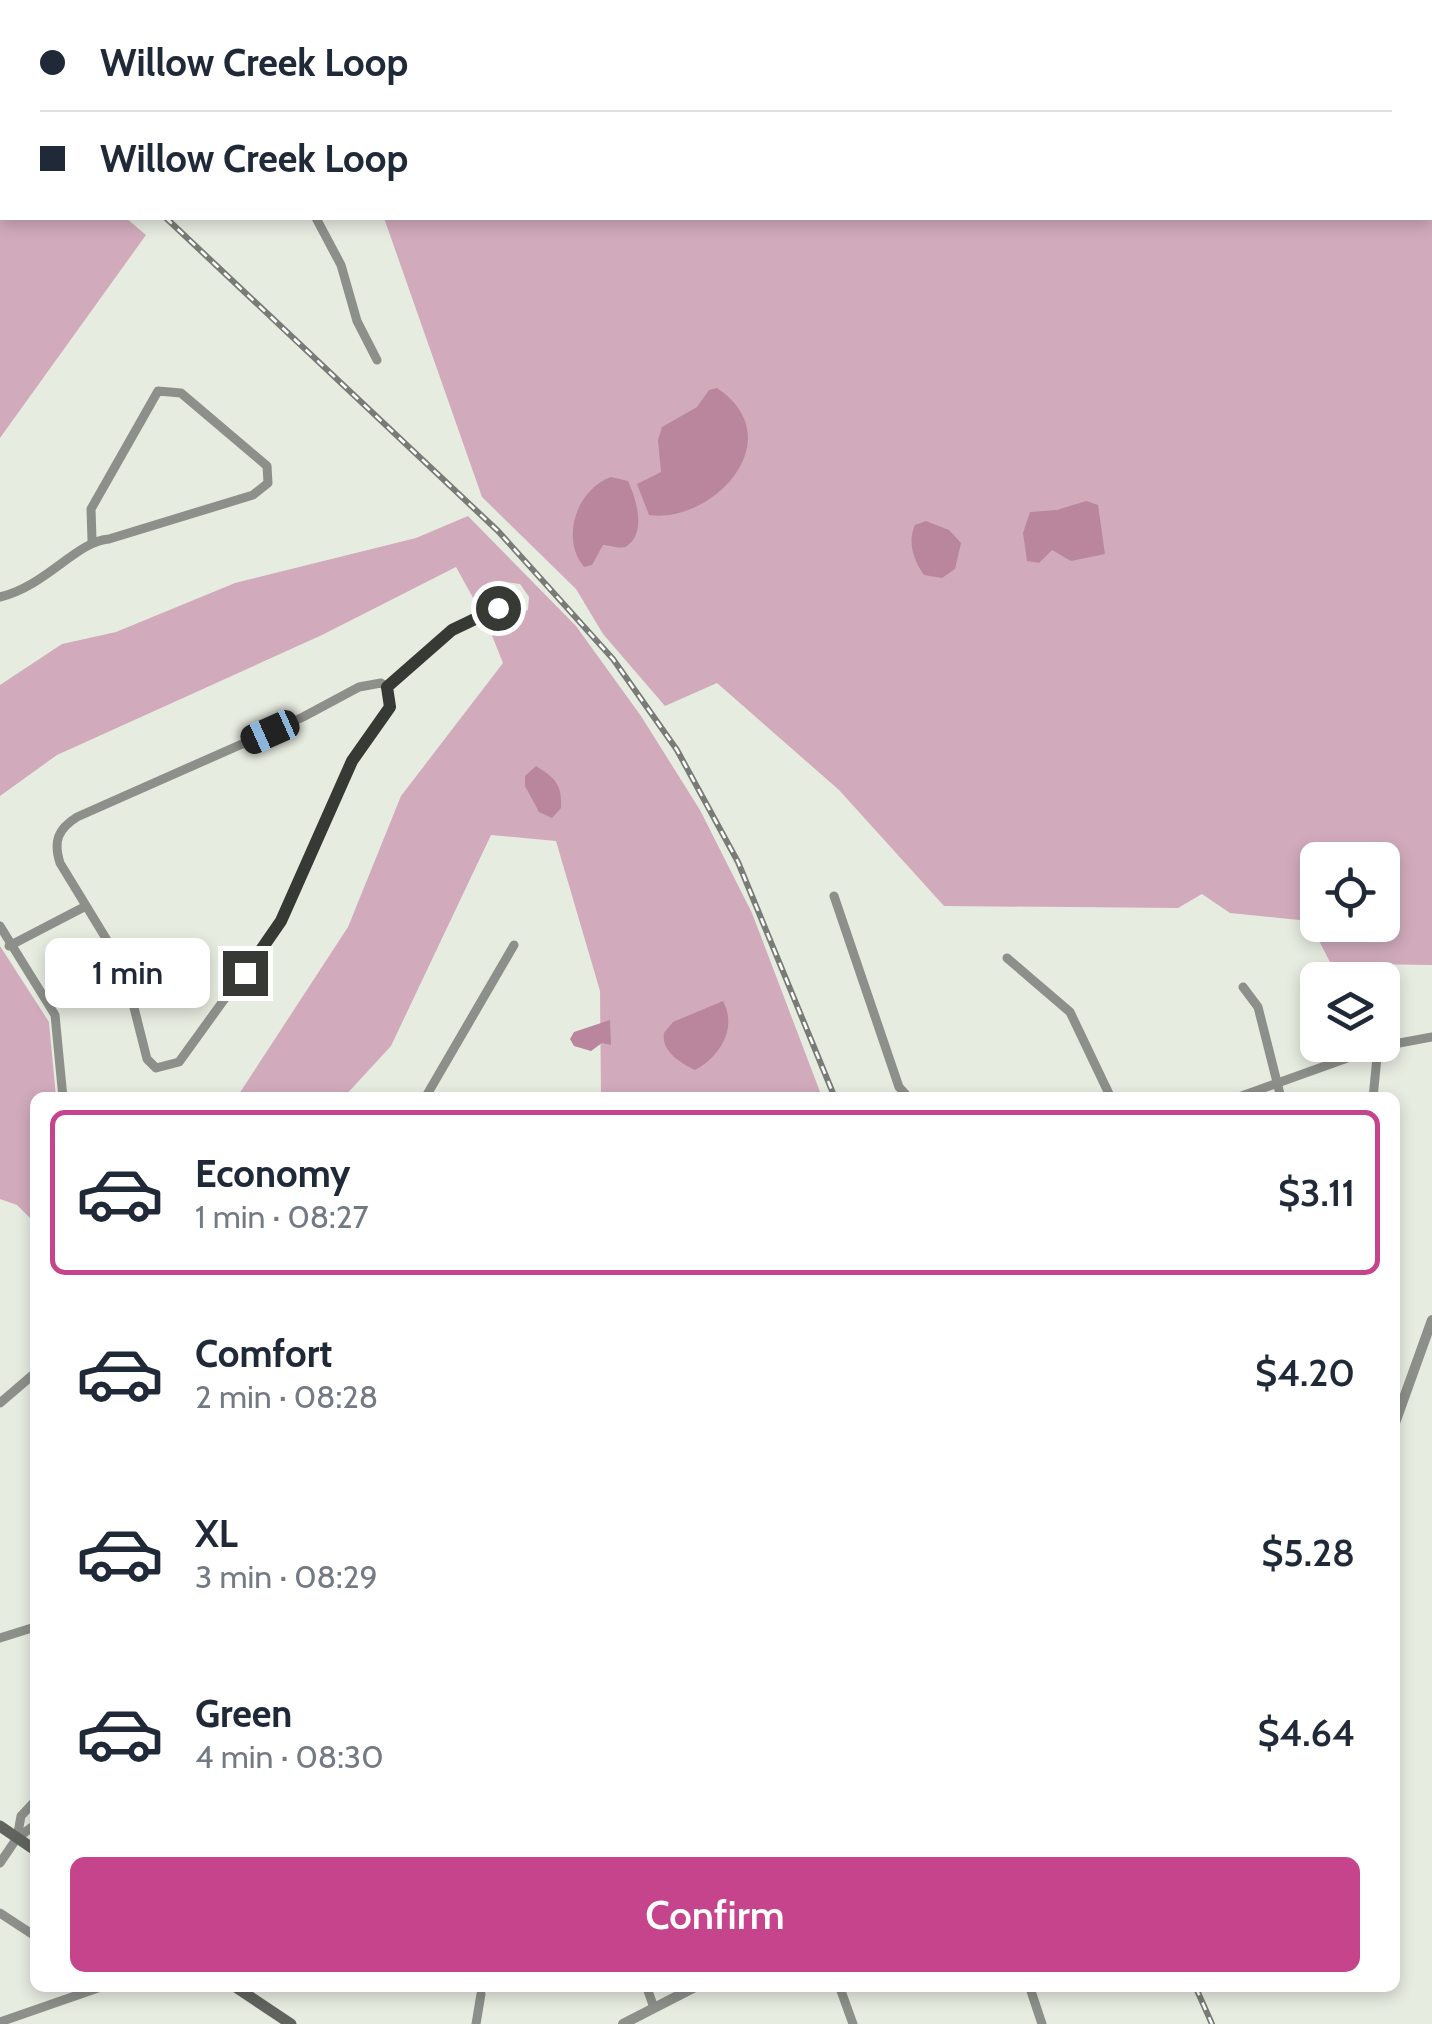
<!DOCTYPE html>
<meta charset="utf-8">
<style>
:root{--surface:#fff;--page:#f2f2f3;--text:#1f2937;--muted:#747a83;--line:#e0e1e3;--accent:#c6448b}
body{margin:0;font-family:Cabin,sans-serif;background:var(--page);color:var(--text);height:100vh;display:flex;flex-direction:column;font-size:38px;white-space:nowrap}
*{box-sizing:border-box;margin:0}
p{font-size:32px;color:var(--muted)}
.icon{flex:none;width:55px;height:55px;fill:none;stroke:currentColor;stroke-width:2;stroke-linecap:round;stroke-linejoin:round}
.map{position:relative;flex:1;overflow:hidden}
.side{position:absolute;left:30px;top:1092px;width:1370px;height:900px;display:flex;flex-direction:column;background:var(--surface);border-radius:15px;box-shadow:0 5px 15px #0003}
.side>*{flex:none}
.guide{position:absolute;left:0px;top:0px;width:1432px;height:220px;box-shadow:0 5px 15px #0003;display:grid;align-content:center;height:220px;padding:0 40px;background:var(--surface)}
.controls{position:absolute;left:1300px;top:842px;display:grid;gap:20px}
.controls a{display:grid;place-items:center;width:100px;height:100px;border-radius:15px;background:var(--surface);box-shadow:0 5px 15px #0003;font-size:50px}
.end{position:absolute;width:45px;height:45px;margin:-22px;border:12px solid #373935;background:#fff;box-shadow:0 0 0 5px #fff}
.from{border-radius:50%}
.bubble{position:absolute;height:70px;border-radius:15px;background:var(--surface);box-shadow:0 5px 15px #0003;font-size:32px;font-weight:600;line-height:70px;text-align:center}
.car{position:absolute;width:30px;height:60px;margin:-30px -15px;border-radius:12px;box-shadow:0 0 8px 2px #0007;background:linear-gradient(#222 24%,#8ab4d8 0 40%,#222 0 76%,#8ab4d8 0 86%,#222 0)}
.guide b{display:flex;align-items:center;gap:35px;height:95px;font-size:38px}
.guide b+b{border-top:2px solid var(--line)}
.guide i{width:25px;height:25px;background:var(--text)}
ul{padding:18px 0 0;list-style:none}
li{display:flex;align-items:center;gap:30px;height:165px;margin:0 20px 15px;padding:0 20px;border:5px solid transparent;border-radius:15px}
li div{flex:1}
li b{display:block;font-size:38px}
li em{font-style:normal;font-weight:600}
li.on{border-color:var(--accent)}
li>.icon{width:90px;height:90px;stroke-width:1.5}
.action{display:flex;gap:20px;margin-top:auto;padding:20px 40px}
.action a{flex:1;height:115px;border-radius:15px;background:var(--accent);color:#fff;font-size:40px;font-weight:600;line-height:115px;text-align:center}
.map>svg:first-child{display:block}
.green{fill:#d1abbc;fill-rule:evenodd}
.water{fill:#ba869d}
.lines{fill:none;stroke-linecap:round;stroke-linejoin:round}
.minor{stroke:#8d8f8a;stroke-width:9}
.tertiary{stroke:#8d8f8a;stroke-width:10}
.secondary{stroke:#61645e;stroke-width:11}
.rail-casing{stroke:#797c76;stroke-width:6}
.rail{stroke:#fff;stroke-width:2.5;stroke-dasharray:8;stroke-linecap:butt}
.route{stroke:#373935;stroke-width:12}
</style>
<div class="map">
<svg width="1432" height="2024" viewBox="0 0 1432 2024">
<rect width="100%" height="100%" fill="#e7ece1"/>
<g class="green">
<path d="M308,0H1432V965L1362,964L1336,974L1309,921L1230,913L1202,894L1178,908L944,906L839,790L717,683L665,706L603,634L576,589L482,497L384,218H1430V2ZM1318,860H1382V925H1318Z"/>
<polygon points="0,104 2,218 126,218 146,235 0,438"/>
<polygon points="468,516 576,626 641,716 700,810 752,913 822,1097 601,1097 600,991 556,841 491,835 391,1046 344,1097 237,1097 348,927 401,796 503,663 487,623 528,610 529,597 520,584 505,582 477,605 456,567 322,635 57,755 0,796 0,685 62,644 116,632 235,583 416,538"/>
<polygon points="0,946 49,1022 56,1097 35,1098 35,1223 17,1205 0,1199"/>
</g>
<g class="water">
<path d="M717,388C793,439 713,524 649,515L637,484L661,472L658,440L662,427L697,407L709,390Z"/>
<path d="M611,477L628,481C636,498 647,532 627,546C621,550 610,545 603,545L592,565L584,567C560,538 577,489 611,477Z"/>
<polygon points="1086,501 1098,505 1105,554 1071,561 1052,550 1039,563 1027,561 1023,533 1030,512 1057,510"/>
<path d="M926,521L949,530L961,543L955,569L942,578L924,575C914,561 907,542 915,525Z"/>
<path d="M536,766C555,778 562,784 561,808L552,818L539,812L525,786V776Z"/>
<path d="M723,1001C738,1029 719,1057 695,1070C680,1063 661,1051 664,1033L673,1022Z"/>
<polygon points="610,1020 611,1045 602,1043 591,1051 574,1046 570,1039 574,1032"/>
</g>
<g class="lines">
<g class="minor">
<polyline points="44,0 46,2"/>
<polyline points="243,0 244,2"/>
<polyline points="316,218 341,265 357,321 377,360"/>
<path d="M0,597C46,586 77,541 109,539L253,495L268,483L267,466L181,393L158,391L91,509L92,540"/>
<path d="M387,687L390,707L352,761L281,921L179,1062L156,1068L147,1059L124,968L60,863C53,841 58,829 77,817L303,717L359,687L381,683L387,687L452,630L509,598"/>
<polyline points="834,896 899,1087 909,1098"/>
<polyline points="0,926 55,1015 63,1098"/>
<polyline points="9,946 86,906"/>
<polyline points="1007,958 1070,1012 1111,1098"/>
<polyline points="1243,987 1258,1007 1281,1098"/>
<polyline points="425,1098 514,945"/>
<polyline points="1236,1098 1378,1047 1432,1037"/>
<polyline points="1373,1098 1378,1047"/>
<polyline points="0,1403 35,1373"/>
<polyline points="0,1638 35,1627"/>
<polyline points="17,1838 21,1816 35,1801"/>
<polyline points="0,1863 17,1838 35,1825"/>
<polyline points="0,1913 35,1936"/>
<polyline points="647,1988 653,2005"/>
<polyline points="840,1988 853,2024"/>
<polyline points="1030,1988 1042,2024"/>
<polyline points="0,2022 98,1988"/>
<polyline points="476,2024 481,1994"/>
</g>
<g class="tertiary">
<polyline points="1395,1423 1432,1320"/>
<polyline points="623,2024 693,1988"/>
</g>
<g class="secondary">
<polyline points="0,1826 35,1850"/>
<polyline points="237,1988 291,2024"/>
</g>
<defs>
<g id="rail">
<polyline points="0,63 2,66"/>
<polyline points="166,218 498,531 613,659 677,750 738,862 835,1098"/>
<polyline points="1196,1988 1212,2024"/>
</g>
</defs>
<use href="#rail" class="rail-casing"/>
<use href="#rail" class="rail"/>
</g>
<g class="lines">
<polyline class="route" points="245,973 281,921 352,761 390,707 387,687 452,630 498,608"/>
</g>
</svg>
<div class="controls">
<a><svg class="icon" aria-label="locate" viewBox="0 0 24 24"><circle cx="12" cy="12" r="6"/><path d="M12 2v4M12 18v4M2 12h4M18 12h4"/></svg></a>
<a><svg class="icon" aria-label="layers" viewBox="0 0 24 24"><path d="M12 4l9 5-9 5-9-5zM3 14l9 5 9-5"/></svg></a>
</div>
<i class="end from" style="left:498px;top:608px"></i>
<i class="end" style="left:245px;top:973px"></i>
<div class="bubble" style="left:45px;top:938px;width:165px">1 min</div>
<i class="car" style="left:270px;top:732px;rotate:246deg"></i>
<div class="guide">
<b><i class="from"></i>Willow Creek Loop</b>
<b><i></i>Willow Creek Loop</b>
</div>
<section class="side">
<ul>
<li class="on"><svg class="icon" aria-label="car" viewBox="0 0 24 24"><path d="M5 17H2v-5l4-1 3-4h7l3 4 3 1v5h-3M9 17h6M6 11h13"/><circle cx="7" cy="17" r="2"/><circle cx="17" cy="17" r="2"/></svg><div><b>Economy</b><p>1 min · 08:27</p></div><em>$3.11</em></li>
<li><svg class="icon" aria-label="car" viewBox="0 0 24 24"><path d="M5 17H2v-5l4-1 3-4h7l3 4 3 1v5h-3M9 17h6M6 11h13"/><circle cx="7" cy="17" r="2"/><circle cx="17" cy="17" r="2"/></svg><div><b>Comfort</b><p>2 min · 08:28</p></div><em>$4.20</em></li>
<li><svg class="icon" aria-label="car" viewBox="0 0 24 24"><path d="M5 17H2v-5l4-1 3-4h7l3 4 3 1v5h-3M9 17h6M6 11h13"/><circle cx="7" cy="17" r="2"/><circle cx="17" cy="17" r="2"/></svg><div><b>XL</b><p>3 min · 08:29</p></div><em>$5.28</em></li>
<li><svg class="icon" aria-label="car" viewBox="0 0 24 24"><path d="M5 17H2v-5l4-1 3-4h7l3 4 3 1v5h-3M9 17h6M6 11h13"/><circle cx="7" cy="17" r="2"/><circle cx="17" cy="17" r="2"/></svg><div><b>Green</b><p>4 min · 08:30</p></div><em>$4.64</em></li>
</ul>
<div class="action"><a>Confirm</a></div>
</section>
</div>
